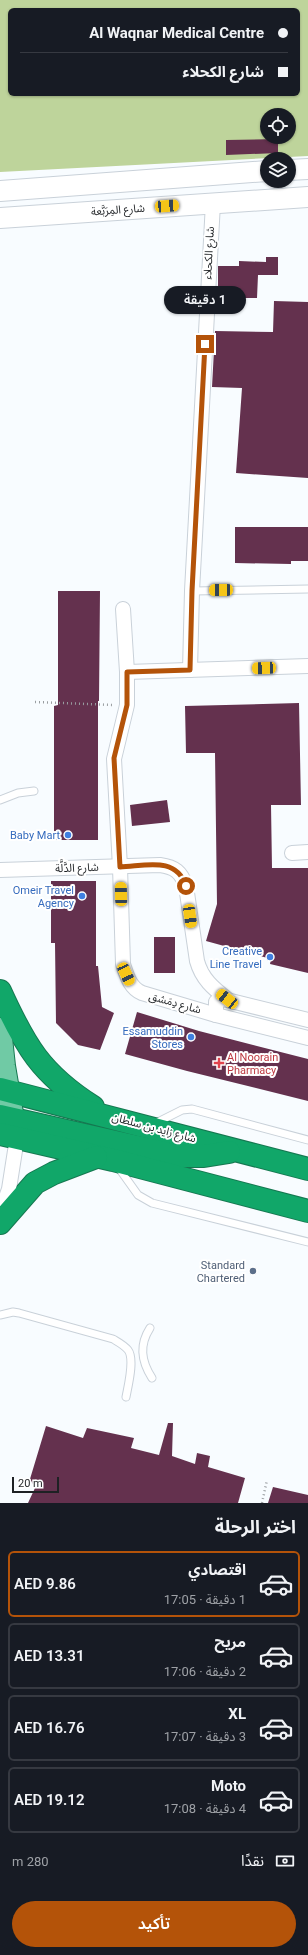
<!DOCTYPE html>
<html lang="ar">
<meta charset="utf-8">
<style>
:root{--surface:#171b24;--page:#20242c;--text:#f1f3f6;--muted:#9ea1a6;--line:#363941;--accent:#b45309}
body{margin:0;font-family:Roboto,"Noto Sans Arabic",sans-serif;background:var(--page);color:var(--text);direction:rtl;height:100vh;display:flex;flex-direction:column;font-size:15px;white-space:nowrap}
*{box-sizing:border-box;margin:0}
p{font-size:13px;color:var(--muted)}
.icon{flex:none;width:22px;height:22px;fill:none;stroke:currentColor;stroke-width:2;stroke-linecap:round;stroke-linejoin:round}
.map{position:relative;height:1503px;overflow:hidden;direction:ltr}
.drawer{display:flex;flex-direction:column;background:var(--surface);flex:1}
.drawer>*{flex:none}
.top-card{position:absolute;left:8px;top:8px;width:292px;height:88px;border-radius:6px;box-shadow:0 1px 3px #0004;direction:rtl;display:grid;align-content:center;height:88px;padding:0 12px;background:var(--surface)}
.controls{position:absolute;left:260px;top:108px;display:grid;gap:8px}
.controls a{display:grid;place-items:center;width:36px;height:36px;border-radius:50%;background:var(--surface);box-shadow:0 1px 3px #0004;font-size:20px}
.scale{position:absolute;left:12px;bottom:10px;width:47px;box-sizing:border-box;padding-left:4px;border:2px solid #1e2124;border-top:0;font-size:11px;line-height:14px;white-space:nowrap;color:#1e2124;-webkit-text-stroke:3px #fff;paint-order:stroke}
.end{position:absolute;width:18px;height:18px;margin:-9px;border:5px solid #b45309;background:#fff;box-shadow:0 0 0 2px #fff}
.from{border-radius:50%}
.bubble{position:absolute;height:28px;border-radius:14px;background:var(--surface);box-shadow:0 1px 3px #0004;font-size:13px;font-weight:600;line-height:28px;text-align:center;direction:rtl}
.car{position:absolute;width:12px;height:24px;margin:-12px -6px;border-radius:5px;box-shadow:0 0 3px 1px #0007;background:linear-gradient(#f5c518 24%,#345 0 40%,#f5c518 0 76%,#345 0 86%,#f5c518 0)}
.top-card b{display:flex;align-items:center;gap:14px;height:38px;font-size:15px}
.top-card b+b{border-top:1px solid var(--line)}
.top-card i{width:10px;height:10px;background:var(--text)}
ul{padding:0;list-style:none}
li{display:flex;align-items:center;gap:12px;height:66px;margin:0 8px 6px;padding:0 4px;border:2px solid var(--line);border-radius:6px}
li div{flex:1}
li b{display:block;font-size:15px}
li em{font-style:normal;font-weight:600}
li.active{border-color:var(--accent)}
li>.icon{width:36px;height:36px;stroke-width:1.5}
h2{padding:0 12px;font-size:18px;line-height:48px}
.pay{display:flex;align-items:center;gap:10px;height:44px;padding:0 12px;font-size:15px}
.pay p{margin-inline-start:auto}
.button{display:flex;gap:8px;margin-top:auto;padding:8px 12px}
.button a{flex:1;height:46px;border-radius:24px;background:var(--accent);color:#fff;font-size:16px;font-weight:600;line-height:46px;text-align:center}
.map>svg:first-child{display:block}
.green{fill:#bed49b;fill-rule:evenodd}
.building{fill:#64314e}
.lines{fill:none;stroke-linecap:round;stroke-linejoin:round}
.lane-casing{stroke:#c9d1d9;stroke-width:9}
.street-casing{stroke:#c9d1d9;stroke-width:16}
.secondary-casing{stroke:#c9d1d9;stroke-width:22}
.primary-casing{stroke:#167851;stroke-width:24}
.highway-casing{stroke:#167851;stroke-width:24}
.path{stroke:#999da0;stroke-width:2.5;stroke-dasharray:1 3;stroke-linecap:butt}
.lane{stroke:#fff;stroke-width:7}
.street{stroke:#fff;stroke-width:14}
.secondary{stroke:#fff;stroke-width:20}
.primary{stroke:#70caa5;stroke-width:22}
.highway{stroke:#11a769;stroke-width:22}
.route{stroke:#b45309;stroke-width:5}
.shop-dot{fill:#3f7fe0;stroke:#fff;stroke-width:1.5}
.health-dot{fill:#e0444e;stroke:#fff;stroke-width:1.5}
.service-dot{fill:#5c6f8a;stroke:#fff;stroke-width:1.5}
.labels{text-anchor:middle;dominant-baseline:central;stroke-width:4;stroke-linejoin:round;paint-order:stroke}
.street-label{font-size:11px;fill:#1e2124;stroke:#fff}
.shop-label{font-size:11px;fill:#366cbe;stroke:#fff;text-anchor:end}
.health-label{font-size:11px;fill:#be3a42;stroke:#fff;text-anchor:start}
.service-label{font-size:11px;fill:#4e5e75;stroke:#fff;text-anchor:end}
</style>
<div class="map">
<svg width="308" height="1503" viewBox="0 0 308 1503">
<rect width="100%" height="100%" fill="#f8fcff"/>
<path class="green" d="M0,0H308V156L0,172ZM10,10H298V94H10ZM267,115H289V137H267Z"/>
<g class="building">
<polygon points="278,139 278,153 226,155 226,140"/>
<polygon points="266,257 278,257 278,275 258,275 257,298 238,298 238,295 218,295 218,266 239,266 239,261 266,262"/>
<polygon points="274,301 308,302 308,478 236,473 242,388 212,387 215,331 273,332"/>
<polygon points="235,527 308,527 308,561 291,561 291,564 235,563"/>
<polygon points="58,591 100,591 99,701 98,701 98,840 54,840 54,706 58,705"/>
<polygon points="299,703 301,805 271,805 272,868 308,868 308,973 270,964 271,959 206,941 217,904 215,753 186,753 185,706"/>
<polygon points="167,800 170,822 132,826 130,805"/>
<polygon points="51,881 96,881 96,966 98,966 102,1007 114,1013 100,1050 78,1045 56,1023 55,943 51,943"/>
<rect x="154" y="937" width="21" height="36"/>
<polygon points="137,1012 199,1031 308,1059 308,1101 187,1071 125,1054"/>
<polygon points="168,1423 173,1423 172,1456 195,1464 197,1453 210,1456 208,1467 245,1478 238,1503 28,1503 35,1488 30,1479 46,1426 83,1438 87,1428 134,1438 131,1448 159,1455"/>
<polygon points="273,1487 308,1495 308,1503 268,1503"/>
</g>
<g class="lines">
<defs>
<g id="lane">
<polyline points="192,591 308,589"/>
<polyline points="0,800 18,793 34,791"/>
<polyline points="154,1124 182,1110 192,1109 308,1140"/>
<polyline points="118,1167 138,1195 152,1203 308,1242"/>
<path d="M0,1315L13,1312L19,1313L113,1339C118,1342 124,1345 128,1350C135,1359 128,1386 126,1397"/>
<path d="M150,1328C139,1345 141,1361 152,1378"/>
</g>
<g id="street">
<path d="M123,609L127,672V705L114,759L120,867L123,964C127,976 130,988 142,993L216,1015L308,1038"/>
<polyline points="190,670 192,591 213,203"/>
<polyline points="127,672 308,666"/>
<polyline points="292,853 308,852"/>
<path d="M0,870L160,865C175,867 181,872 186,886L197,961C202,979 213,988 227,999"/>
<polyline points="216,1015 216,1002 223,999 308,1020"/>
<polyline points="0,1215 9,1189 17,1138"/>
</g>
<g id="secondary">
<polyline points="289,170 308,169"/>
<polyline points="0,191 267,171"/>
<polyline points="0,218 308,197"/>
</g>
<polyline id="primary" points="0,1029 4,1066 16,1137"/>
<g id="highway">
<path d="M0,991C25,1046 41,1074 93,1107"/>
<polyline points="0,1089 308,1169"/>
<polyline points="0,1116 177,1156 204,1156 229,1152"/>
<polyline points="0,1134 113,1160 308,1211"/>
<polyline points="0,1223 35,1183 54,1173 96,1157"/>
</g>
</defs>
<use href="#lane" class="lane-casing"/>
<use href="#street" class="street-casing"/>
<use href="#secondary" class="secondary-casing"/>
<use href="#primary" class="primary-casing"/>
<use href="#highway" class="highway-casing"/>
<g class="path">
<polyline points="35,702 113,705"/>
<polyline points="262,1503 267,1480"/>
</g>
<use href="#lane" class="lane"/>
<use href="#street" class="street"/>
<use href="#secondary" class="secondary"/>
<use href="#primary" class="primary"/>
<use href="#highway" class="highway"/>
</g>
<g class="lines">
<path class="route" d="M186,886C176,856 146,866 120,867L114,758L127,705V672L190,670L192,591L205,344"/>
</g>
<g class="shop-dot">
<circle cx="68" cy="835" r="4"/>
<circle cx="82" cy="896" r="4"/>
<circle cx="270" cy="957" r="4"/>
<circle cx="191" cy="1037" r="4"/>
</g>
<path class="health-dot" d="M217 1057h4v4h4v4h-4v4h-4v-4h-4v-4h4z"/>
<circle class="service-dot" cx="253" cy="1271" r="4"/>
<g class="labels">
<g class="street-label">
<text transform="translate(118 210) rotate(-4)">شارع المِرَبَّعة</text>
<text transform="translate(209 253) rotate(-87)">شارع الكحلاء</text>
<text transform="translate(77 868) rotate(-2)">شارع الدَّلَّة</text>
<text transform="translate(175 1003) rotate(16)">شارع دِمَشق</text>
<text transform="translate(154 1128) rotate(15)">شارع زايد بن سلطان</text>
</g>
<g class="shop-label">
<text x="60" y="835">Baby Mart</text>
<text x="74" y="890">Omeir Travel<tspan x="74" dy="13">Agency</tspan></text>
<text x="262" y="951">Creative<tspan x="262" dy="13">Line Travel</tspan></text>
<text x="183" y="1031">Essamuddin<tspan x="183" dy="13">Stores</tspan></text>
</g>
<g class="health-label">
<text x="227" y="1057">Al Noorain<tspan x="227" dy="13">Pharmacy</tspan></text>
</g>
<g class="service-label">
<text x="245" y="1265">Standard<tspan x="245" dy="13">Chartered</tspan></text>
</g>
</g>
</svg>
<div class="controls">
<a><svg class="icon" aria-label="locate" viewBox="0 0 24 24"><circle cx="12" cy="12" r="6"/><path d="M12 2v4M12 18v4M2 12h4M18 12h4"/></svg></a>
<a><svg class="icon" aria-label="layers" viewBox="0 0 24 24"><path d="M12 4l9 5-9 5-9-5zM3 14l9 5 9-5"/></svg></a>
</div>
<div class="scale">20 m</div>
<i class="end from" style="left:186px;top:886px"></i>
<i class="end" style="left:205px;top:344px"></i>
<div class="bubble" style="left:164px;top:286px;width:82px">1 دقيقة</div>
<i class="car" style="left:167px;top:206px;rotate:86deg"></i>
<i class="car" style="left:221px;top:590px;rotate:269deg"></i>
<i class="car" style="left:264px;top:668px;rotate:268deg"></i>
<i class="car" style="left:121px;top:894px;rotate:359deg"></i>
<i class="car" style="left:190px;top:916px;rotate:172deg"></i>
<i class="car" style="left:126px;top:974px;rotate:155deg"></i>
<i class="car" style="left:227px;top:999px;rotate:308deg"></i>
<div class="top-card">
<b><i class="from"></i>Al Waqnar Medical Centre</b>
<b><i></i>شارع الكحلاء</b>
</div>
</div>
<section class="drawer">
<h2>اختر الرحلة</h2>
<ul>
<li class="active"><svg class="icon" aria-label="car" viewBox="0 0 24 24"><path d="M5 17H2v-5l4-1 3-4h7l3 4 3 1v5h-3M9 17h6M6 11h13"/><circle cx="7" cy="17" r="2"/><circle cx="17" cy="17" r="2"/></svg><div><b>اقتصادي</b><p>1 دقيقة · 17:05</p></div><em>AED 9.86</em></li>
<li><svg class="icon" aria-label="car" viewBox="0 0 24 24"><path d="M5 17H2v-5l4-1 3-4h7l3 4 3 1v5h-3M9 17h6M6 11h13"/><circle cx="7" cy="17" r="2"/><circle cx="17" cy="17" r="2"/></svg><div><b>مريح</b><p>2 دقيقة · 17:06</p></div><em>AED 13.31</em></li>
<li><svg class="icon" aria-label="car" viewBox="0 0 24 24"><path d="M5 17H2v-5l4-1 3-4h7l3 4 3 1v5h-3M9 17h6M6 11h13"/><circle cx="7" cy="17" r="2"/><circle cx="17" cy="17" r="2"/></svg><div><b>XL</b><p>3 دقيقة · 17:07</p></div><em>AED 16.76</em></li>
<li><svg class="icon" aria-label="car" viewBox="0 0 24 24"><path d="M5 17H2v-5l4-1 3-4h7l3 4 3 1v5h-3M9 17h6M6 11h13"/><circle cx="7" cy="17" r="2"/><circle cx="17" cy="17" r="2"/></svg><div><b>Moto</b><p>4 دقيقة · 17:08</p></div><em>AED 19.12</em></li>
</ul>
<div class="pay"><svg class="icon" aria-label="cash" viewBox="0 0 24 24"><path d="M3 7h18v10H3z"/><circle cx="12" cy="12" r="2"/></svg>نقدًا<p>280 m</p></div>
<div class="button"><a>تأكيد</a></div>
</section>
